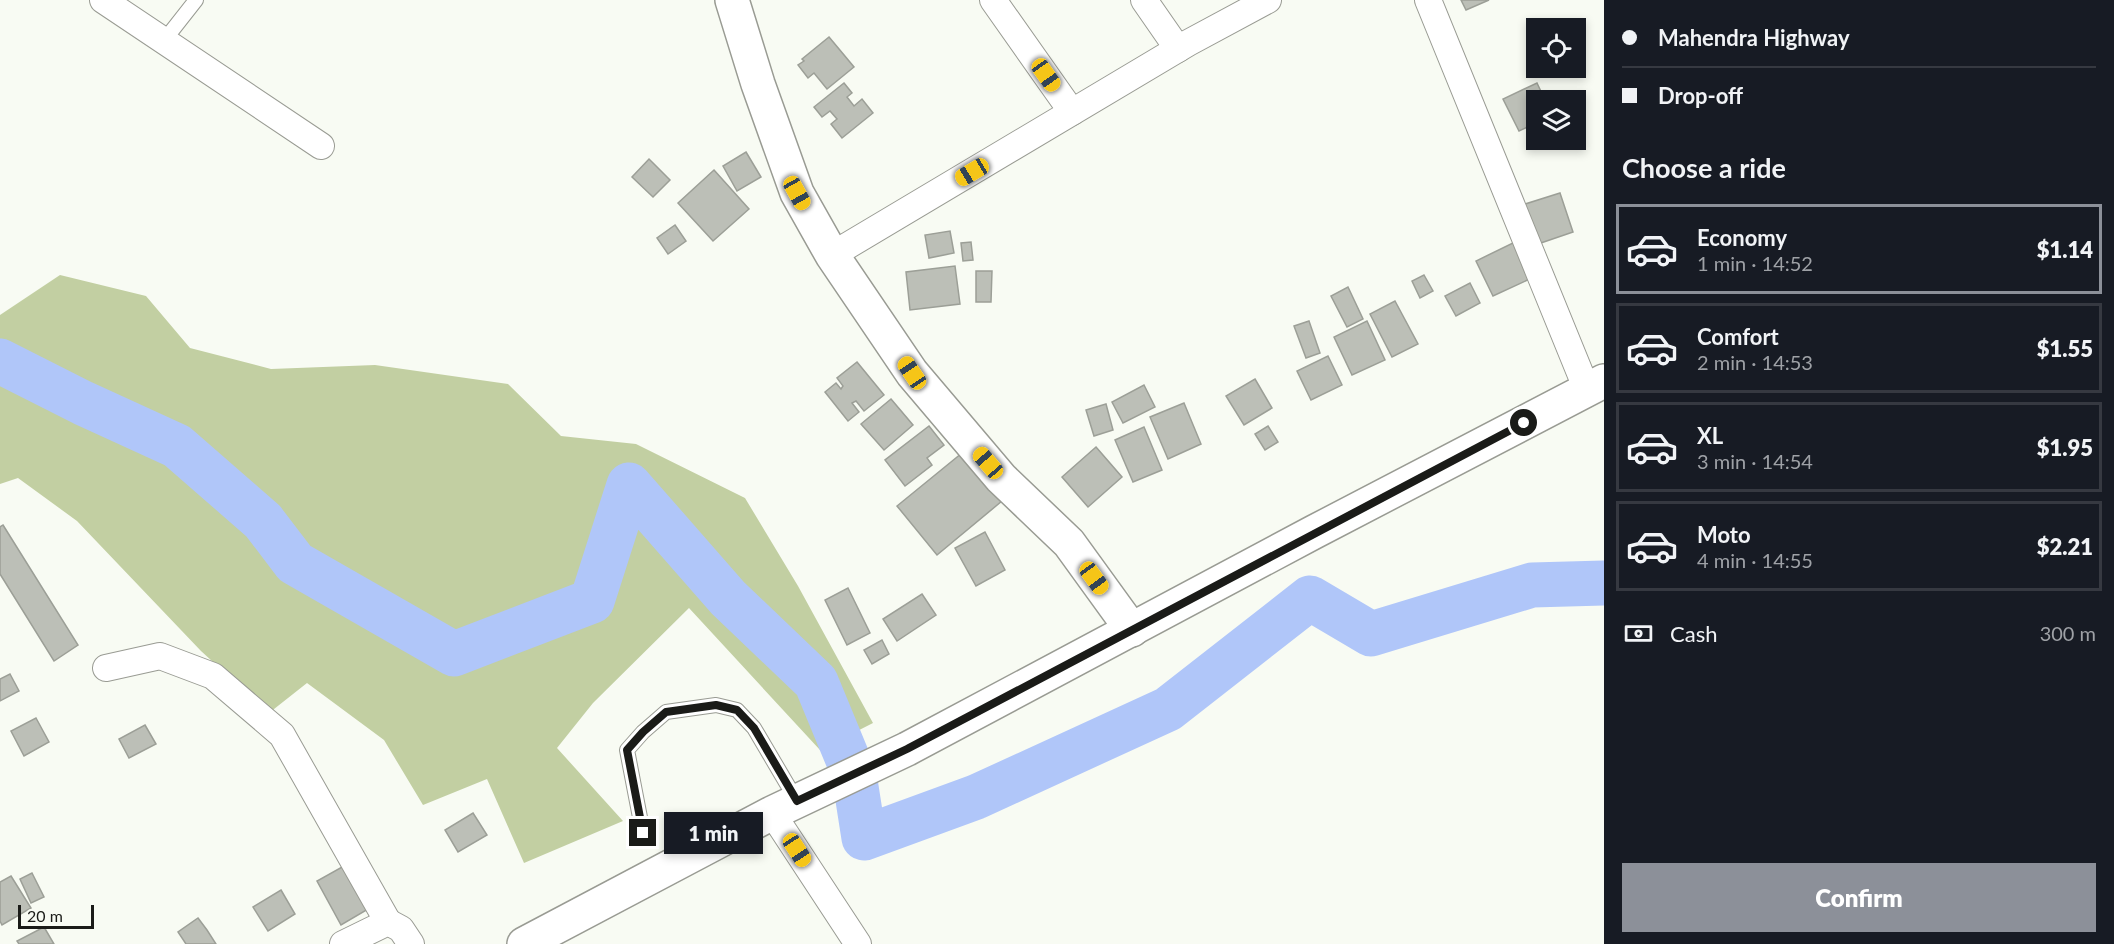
<!DOCTYPE html>
<meta charset="utf-8">
<style>
:root{--surface:#171b24;--page:#242831;--text:#f1f3f6;--muted:#9ea1a6;--line:#363941;--accent:#8c9099}
body{margin:0;font-family:Lato,sans-serif;background:var(--page);color:var(--text);height:100vh;display:flex;flex-direction:column;font-size:22px;white-space:nowrap}
*{box-sizing:border-box;margin:0}
p{font-size:20px;color:var(--muted)}
.icon{flex:none;width:33px;height:33px;fill:none;stroke:currentColor;stroke-width:2;stroke-linecap:round;stroke-linejoin:round}
.map{position:relative;flex:1;overflow:hidden}
.details{display:flex;flex-direction:column;background:var(--surface);width:510px}
.details>*{flex:none}
.guide{display:grid;align-content:center;height:132px;padding:0 18px;background:var(--surface)}
.tools{position:absolute;left:1526px;top:18px;display:grid;gap:12px}
.tools a{display:grid;place-items:center;width:60px;height:60px;border-radius:0px;background:var(--surface);box-shadow:0 3px 9px #0003;font-size:30px}
.scale{position:absolute;left:18px;bottom:15px;width:76px;box-sizing:border-box;padding-left:6px;border:3px solid #1a1b18;border-top:0;font-size:16px;line-height:21px;white-space:nowrap;color:#1a1b18;-webkit-text-stroke:4px #f8fbf3;paint-order:stroke}
.end{position:absolute;width:27px;height:27px;margin:-14px;border:8px solid #1a1b18;background:#fff;box-shadow:0 0 0 3px #fff}
.from{border-radius:50%}
.bubble{position:absolute;height:42px;border-radius:0px;background:var(--surface);box-shadow:0 3px 9px #0003;font-size:20px;font-weight:800;line-height:42px;text-align:center}
.car{position:absolute;width:18px;height:36px;margin:-18px -9px;border-radius:8px;box-shadow:0 0 4px 2px #0007;background:linear-gradient(#f5c518 24%,#345 0 40%,#f5c518 0 76%,#345 0 86%,#f5c518 0)}
.guide b{display:flex;align-items:center;gap:21px;height:57px;font-size:22px}
.guide b+b{border-top:2px solid var(--line)}
.guide i{width:15px;height:15px;background:var(--text)}
ul{padding:0;list-style:none}
li{display:flex;align-items:center;gap:18px;height:90px;margin:0 12px 9px;padding:0 6px;border:3px solid var(--line);border-radius:0px}
li div{flex:1}
li b{display:block;font-size:22px}
li em{font-style:normal;font-weight:800}
li.current{border-color:var(--accent)}
li>.icon{width:54px;height:54px;stroke-width:1.5}
h2{padding:0 18px;font-size:27px;line-height:72px}
.pay{display:flex;align-items:center;gap:15px;height:66px;padding:0 18px;font-size:22px}
.pay p{margin-inline-start:auto}
.cta{display:flex;gap:12px;margin-top:auto;padding:12px 18px}
.cta a{flex:1;height:69px;border-radius:0px;background:var(--accent);color:#fff;font-size:24px;font-weight:800;line-height:69px;text-align:center}
main{display:flex;flex:1;min-height:0}
.map>svg:first-child{display:block}
.green{fill:#c2cfa2}
.lines{fill:none;stroke-linecap:round;stroke-linejoin:round}
.river{stroke:#b0c6f9;stroke-width:45}
.building{fill:#bcbfb7;stroke:#9c9f97;stroke-width:1.5}
.lane-casing{stroke:#999b93;stroke-width:16}
.street-casing{stroke:#999b93;stroke-width:28}
.secondary-casing{stroke:#999b93;stroke-width:36}
.highway-casing{stroke:#999b93;stroke-width:36}
.lane{stroke:#fff;stroke-width:14}
.street{stroke:#fff;stroke-width:26}
.secondary{stroke:#fff;stroke-width:33}
.highway{stroke:#fff;stroke-width:33}
.route{stroke:#1a1b18;stroke-width:8}
</style>
<main>
<div class="map">
<svg width="1604" height="944" viewBox="0 0 1604 944">
<rect width="100%" height="100%" fill="#f8fbf3"/>
<polygon class="green" points="60,275 146,296 190,348 271,369 375,365 508,384 561,436 636,444 745,498 798,586 873,723 820,750 689,608 593,703 557,748 623,821 524,863 487,779 423,805 384,740 307,683 269,713 201,651 77,521 18,478 0,484 0,315"/>
<g class="lines">
<polyline class="river" points="0,361 83,403 177,446 263,521 295,563 454,654 592,601 629,485 728,598 816,682 854,774 864,838 976,797 1168,709 1310,598 1371,634 1532,585 1604,583"/>
</g>
<g class="building">
<polygon points="1461,0 1489,0 1466,10"/>
<polygon points="829,37 854,67 827,89 814,73 808,78 798,65 804,61 802,59"/>
<polygon points="844,83 852,93 847,97 854,106 862,99 873,113 842,138 831,124 837,119 830,111 822,117 814,107"/>
<polygon points="1537,83 1545,100 1536,100 1536,123 1519,131 1503,99"/>
<polygon points="746,152 761,177 737,191 723,166"/>
<polygon points="649,159 670,180 653,197 632,177"/>
<polygon points="714,170 749,209 713,241 678,203"/>
<polygon points="1560,193 1573,232 1535,245 1522,205"/>
<polygon points="675,225 686,241 668,254 657,238"/>
<polygon points="950,231 954,253 929,258 925,235"/>
<polygon points="1517,241 1534,277 1493,296 1476,261"/>
<polygon points="971,242 973,260 963,261 961,243"/>
<polygon points="955,266 960,304 910,310 906,272"/>
<polygon points="976,271 992,271 991,302 976,302"/>
<polygon points="1424,275 1433,291 1420,298 1412,281"/>
<polygon points="1470,283 1480,303 1456,316 1445,296"/>
<polygon points="1348,287 1363,319 1347,327 1331,296"/>
<polygon points="1395,301 1418,344 1392,357 1370,314"/>
<polygon points="1309,321 1320,353 1306,358 1294,326"/>
<polygon points="1367,321 1385,360 1352,375 1334,337"/>
<polygon points="1328,356 1342,385 1311,400 1297,371"/>
<polygon points="857,362 884,395 864,411 856,401 852,403 859,412 848,421 825,392 836,383 841,389 843,386 837,378"/>
<polygon points="1255,379 1272,408 1244,425 1226,396"/>
<polygon points="1144,385 1155,407 1123,423 1112,402"/>
<polygon points="891,399 913,425 884,450 861,424"/>
<polygon points="1184,403 1201,444 1168,459 1150,417"/>
<polygon points="1106,404 1113,430 1094,436 1086,410"/>
<polygon points="929,426 944,445 927,458 932,465 905,486 885,460"/>
<polygon points="1268,426 1278,442 1265,450 1255,434"/>
<polygon points="1144,427 1162,470 1133,482 1115,440"/>
<polygon points="1096,447 1122,477 1088,507 1062,477"/>
<polygon points="962,453 1002,501 937,555 897,506"/>
<polygon points="3,525 78,645 54,661 0,574 0,527"/>
<polygon points="985,532 1005,570 976,586 955,548"/>
<polygon points="848,588 870,633 847,645 825,600"/>
<polygon points="922,594 936,615 897,641 883,619"/>
<polygon points="882,640 889,654 872,664 864,650"/>
<polygon points="10,674 19,691 0,701 0,679"/>
<polygon points="36,718 49,742 24,756 11,731"/>
<polygon points="145,725 156,744 129,758 119,739"/>
<polygon points="473,813 487,835 458,852 445,830"/>
<polygon points="351,862 375,905 341,925 317,881"/>
<polygon points="32,873 44,897 31,903 20,879"/>
<polygon points="11,876 31,908 2,925 0,921 0,882"/>
<polygon points="281,890 295,914 268,931 253,907"/>
<polygon points="198,918 207,930 216,944 186,944 178,932"/>
<polygon points="44,927 54,944 19,944 17,941"/>
</g>
<g class="lines">
<defs>
<g id="lane">
<polyline points="163,42 196,0"/>
<polyline points="643,833 627,750 643,732 666,712 716,705 737,710 754,728 797,801"/>
</g>
<g id="street">
<polyline points="103,0 321,146"/>
<polyline points="993,0 1072,112"/>
<polyline points="1144,0 1178,49"/>
<polyline points="1428,0 1587,390"/>
<polyline points="832,255 1188,43 1268,0"/>
<polyline points="106,668 160,656 213,676 282,735 388,922"/>
<polyline points="772,813 858,944"/>
<polyline points="343,944 388,922 401,929 411,944"/>
</g>
<polyline id="secondary" points="732,0 758,84 797,193 832,255 912,373 1001,478 1069,543 1132,630"/>
<polyline id="highway" points="524,944 772,813 907,749 1314,532 1604,381"/>
</defs>
<use href="#lane" class="lane-casing"/>
<use href="#street" class="street-casing"/>
<use href="#secondary" class="secondary-casing"/>
<use href="#highway" class="highway-casing"/>
<use href="#lane" class="lane"/>
<use href="#street" class="street"/>
<use href="#secondary" class="secondary"/>
<use href="#highway" class="highway"/>
</g>
<g class="lines">
<polyline class="route" points="643,833 627,750 643,732 666,712 716,705 737,710 754,728 797,801 907,749 1524,423"/>
</g>
</svg>
<div class="tools">
<a><svg class="icon" aria-label="locate" viewBox="0 0 24 24"><circle cx="12" cy="12" r="6"/><path d="M12 2v4M12 18v4M2 12h4M18 12h4"/></svg></a>
<a><svg class="icon" aria-label="layers" viewBox="0 0 24 24"><path d="M12 4l9 5-9 5-9-5zM3 14l9 5 9-5"/></svg></a>
</div>
<div class="scale">20 m</div>
<i class="end from" style="left:1524px;top:423px"></i>
<i class="end" style="left:643px;top:833px"></i>
<div class="bubble" style="left:664px;top:812px;width:99px">1 min</div>
<i class="car" style="left:1046px;top:75px;rotate:145deg"></i>
<i class="car" style="left:972px;top:172px;rotate:239deg"></i>
<i class="car" style="left:797px;top:193px;rotate:151deg"></i>
<i class="car" style="left:912px;top:373px;rotate:326deg"></i>
<i class="car" style="left:988px;top:463px;rotate:319deg"></i>
<i class="car" style="left:1094px;top:578px;rotate:144deg"></i>
<i class="car" style="left:797px;top:850px;rotate:147deg"></i>
</div>
<section class="details">
<div class="guide">
<b><i class="from"></i>Mahendra Highway</b>
<b><i></i>Drop-off</b>
</div>
<h2>Choose a ride</h2>
<ul>
<li class="current"><svg class="icon" aria-label="car" viewBox="0 0 24 24"><path d="M5 17H2v-5l4-1 3-4h7l3 4 3 1v5h-3M9 17h6M6 11h13"/><circle cx="7" cy="17" r="2"/><circle cx="17" cy="17" r="2"/></svg><div><b>Economy</b><p>1 min · 14:52</p></div><em>$1.14</em></li>
<li><svg class="icon" aria-label="car" viewBox="0 0 24 24"><path d="M5 17H2v-5l4-1 3-4h7l3 4 3 1v5h-3M9 17h6M6 11h13"/><circle cx="7" cy="17" r="2"/><circle cx="17" cy="17" r="2"/></svg><div><b>Comfort</b><p>2 min · 14:53</p></div><em>$1.55</em></li>
<li><svg class="icon" aria-label="car" viewBox="0 0 24 24"><path d="M5 17H2v-5l4-1 3-4h7l3 4 3 1v5h-3M9 17h6M6 11h13"/><circle cx="7" cy="17" r="2"/><circle cx="17" cy="17" r="2"/></svg><div><b>XL</b><p>3 min · 14:54</p></div><em>$1.95</em></li>
<li><svg class="icon" aria-label="car" viewBox="0 0 24 24"><path d="M5 17H2v-5l4-1 3-4h7l3 4 3 1v5h-3M9 17h6M6 11h13"/><circle cx="7" cy="17" r="2"/><circle cx="17" cy="17" r="2"/></svg><div><b>Moto</b><p>4 min · 14:55</p></div><em>$2.21</em></li>
</ul>
<div class="pay"><svg class="icon" aria-label="cash" viewBox="0 0 24 24"><path d="M3 7h18v10H3z"/><circle cx="12" cy="12" r="2"/></svg>Cash<p>300 m</p></div>
<div class="cta"><a>Confirm</a></div>
</section>
</main>
